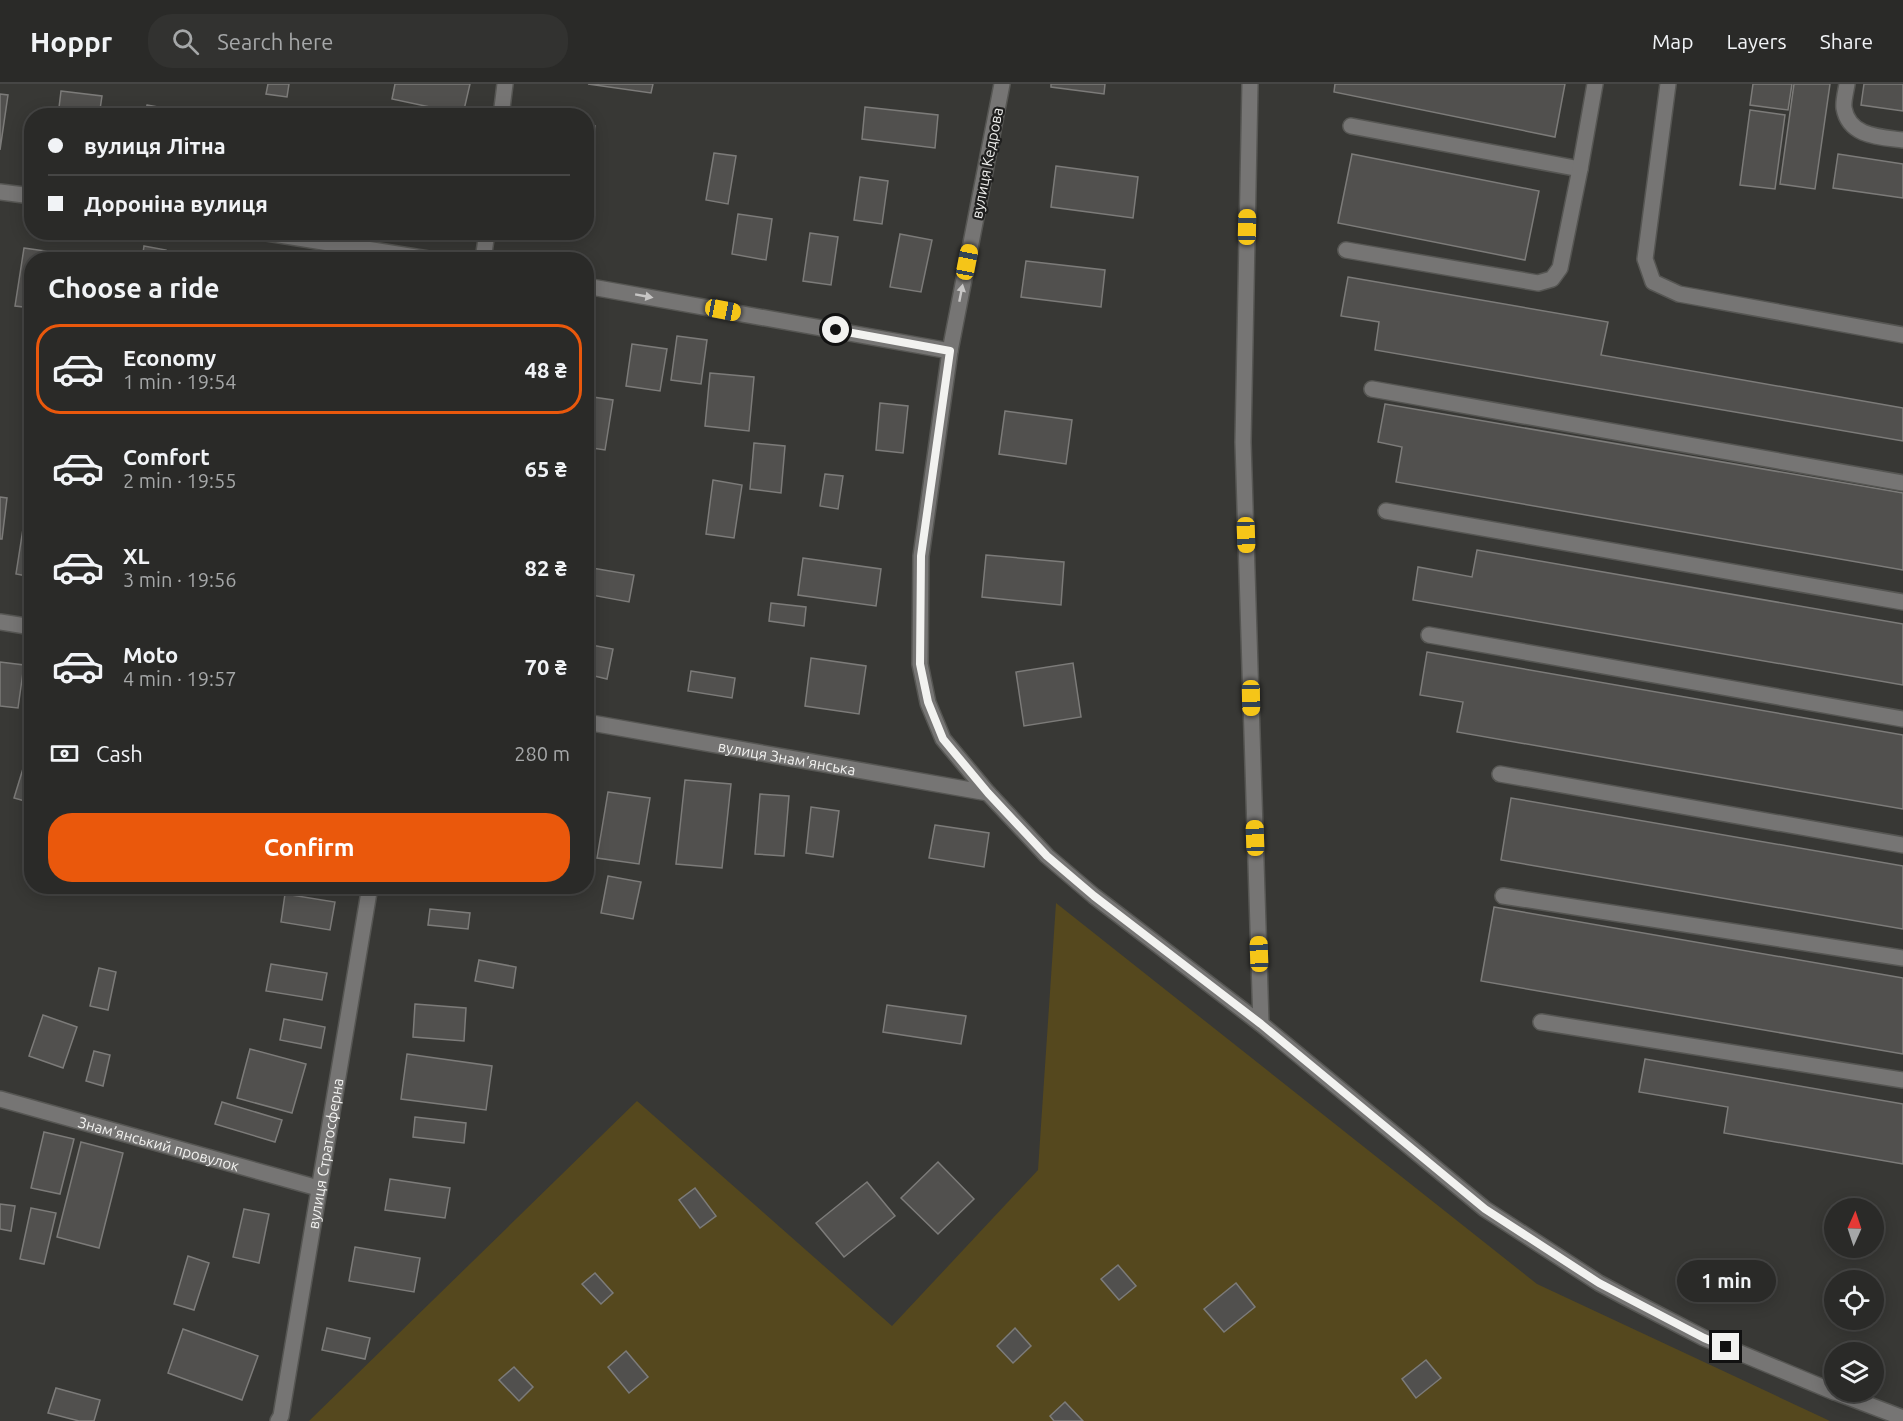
<!DOCTYPE html>
<meta charset="utf-8">
<style>
:root{--surface:#2a2a28;--page:#323230;--text:#f1f3f6;--muted:#a5a7a8;--line:#464645;--accent:#ea580c}
body{margin:0;font-family:Ubuntu,sans-serif;background:var(--page);color:var(--text);height:100vh;display:flex;flex-direction:column;font-size:22px;white-space:nowrap}
*{box-sizing:border-box;margin:0}
p{font-size:20px;color:var(--muted)}
.icon{flex:none;width:33px;height:33px;fill:none;stroke:currentColor;stroke-width:2;stroke-linecap:round;stroke-linejoin:round}
.map{position:relative;flex:1;overflow:hidden}
.sheet{position:absolute;left:24px;top:168px;width:570px;height:642px;display:flex;flex-direction:column;background:var(--surface);border-radius:24px;box-shadow:0 3px 15px #0003,0 0 0 2px var(--line)}
.sheet>*{flex:none}
.banner{position:absolute;left:24px;top:24px;width:570px;height:132px;border-radius:24px;box-shadow:0 3px 15px #0003,0 0 0 2px var(--line);display:grid;align-content:center;height:132px;padding:0 24px;background:var(--surface)}
.needle{width:39px;rotate:3deg}
.buttons{position:absolute;left:1824px;top:1114px;display:grid;gap:12px}
.buttons a{display:grid;place-items:center;width:60px;height:60px;border-radius:50%;background:var(--surface);box-shadow:0 3px 15px #0003,0 0 0 2px var(--line);font-size:30px}
.end{position:absolute;width:27px;height:27px;margin:-14px;border:8px solid #f2f2f0;background:#111;box-shadow:0 0 0 3px #111}
.from{border-radius:50%}
.bubble{position:absolute;height:42px;border-radius:21px;background:var(--surface);box-shadow:0 3px 15px #0003,0 0 0 2px var(--line);font-size:20px;font-weight:700;line-height:42px;text-align:center}
.car{position:absolute;width:18px;height:36px;margin:-18px -9px;border-radius:8px;box-shadow:0 0 4px 2px #0007;background:linear-gradient(#f5c518 24%,#345 0 40%,#f5c518 0 76%,#345 0 86%,#f5c518 0)}
.banner b{display:flex;align-items:center;gap:21px;height:57px;font-size:22px}
.banner b+b{border-top:2px solid var(--line)}
.banner i{width:15px;height:15px;background:var(--text)}
ul{padding:0;list-style:none}
li{display:flex;align-items:center;gap:18px;height:90px;margin:0 12px 9px;padding:0 12px;border:3px solid transparent;border-radius:24px}
li div{flex:1}
li b{display:block;font-size:22px}
li em{font-style:normal;font-weight:700}
li.current{border-color:var(--accent)}
li>.icon{width:54px;height:54px;stroke-width:1.5}
h2{padding:0 24px;font-size:27px;line-height:72px}
.pay{display:flex;align-items:center;gap:15px;height:66px;padding:0 24px;font-size:22px}
.pay p{margin-inline-start:auto}
.primary-button{display:flex;gap:12px;margin-top:auto;padding:12px 24px}
.primary-button a{flex:1;height:69px;border-radius:24px;background:var(--accent);color:#fff;font-size:24px;font-weight:700;line-height:69px;text-align:center}
header{display:flex;align-items:center;gap:36px;box-sizing:border-box;height:84px;padding:0 30px;background:var(--surface);border-bottom:2px solid var(--line)}
header strong{font-size:28px}
nav{display:flex;gap:33px;margin-inline-start:auto;font-size:21px}
.search{width:420px;height:54px;background:var(--page);display:flex;align-items:center;gap:15px;box-sizing:border-box;padding:0 21px;border-radius:24px;color:var(--muted);font-size:22px}
.map>svg:first-child{display:block}
.green{fill:#55481e}
.building{fill:#51504e;stroke:#7c7b79;stroke-width:1.5}
.lines{fill:none;stroke-linecap:round;stroke-linejoin:round}
.minor-casing{stroke:#565653;stroke-width:18}
.minor{stroke:#767574;stroke-width:15}
.oneway{fill:#c7c6c5}
.route{stroke:#f2f2f0;stroke-width:8}
.labels{text-anchor:middle;dominant-baseline:central;stroke-width:4.5;stroke-linejoin:round;paint-order:stroke}
.street-label{font-size:15px;fill:#f2f2f0;stroke:#1f1f1e}
</style>
<header>
<strong>Hoppr</strong>
<div class="search"><svg class="icon" aria-label="search" viewBox="0 0 24 24"><circle cx="10" cy="10" r="6"/><path d="M15 15l6 6"/></svg>Search here</div>
<nav><a>Map</a><a>Layers</a><a>Share</a></nav>
</header>
<div class="map">
<svg width="1903" height="1337" viewBox="0 0 1903 1337">
<rect width="100%" height="100%" fill="#383835"/>
<polygon class="green" points="1056,819 1537,1200 1830,1337 309,1337 637,1017 892,1242 1038,1086"/>
<g class="building">
<polygon points="268,0 289,0 287,13 266,10"/>
<polygon points="395,0 470,0 463,30 392,15"/>
<polygon points="588,0 653,0 651,9"/>
<polygon points="1051,0 1105,0 1104,10 1051,3"/>
<polygon points="1335,0 1565,0 1555,53 1334,8"/>
<polygon points="1753,0 1792,0 1788,26 1750,21"/>
<polygon points="1794,0 1830,0 1815,105 1780,100"/>
<polygon points="1864,0 1903,0 1903,27 1861,21"/>
<polygon points="61,7 102,12 99,32 58,32"/>
<polygon points="0,10 8,11 0,66"/>
<polygon points="147,21 181,27 180,32 145,32"/>
<polygon points="865,23 938,31 935,64 862,55"/>
<polygon points="1750,26 1785,31 1775,105 1740,101"/>
<polygon points="586,41 595,42 589,105 586,105"/>
<polygon points="714,69 736,72 728,120 706,116"/>
<polygon points="1352,70 1539,107 1525,176 1338,139"/>
<polygon points="1838,70 1903,80 1903,114 1833,104"/>
<polygon points="1056,82 1138,93 1133,134 1051,123"/>
<polygon points="860,93 888,97 882,140 854,136"/>
<polygon points="738,130 772,135 766,176 732,170"/>
<polygon points="810,149 838,153 831,201 803,197"/>
<polygon points="900,150 932,156 921,208 890,203"/>
<polygon points="144,162 166,166 164,176 142,176"/>
<polygon points="24,164 59,169 58,176 32,176 32,224 15,222"/>
<polygon points="1026,177 1105,186 1101,223 1021,213"/>
<polygon points="1348,193 1608,238 1601,271 1903,324 1903,357 1375,266 1379,238 1341,232"/>
<polygon points="677,252 707,256 701,300 671,296"/>
<polygon points="632,260 667,265 660,307 626,302"/>
<polygon points="710,289 754,293 749,347 705,342"/>
<polygon points="586,312 613,316 605,366 586,363"/>
<polygon points="880,319 908,322 903,369 876,366"/>
<polygon points="1385,320 1903,409 1903,486 1396,398 1402,363 1378,358"/>
<polygon points="1005,327 1072,336 1066,380 999,370"/>
<polygon points="754,359 785,362 781,409 750,405"/>
<polygon points="825,390 843,392 838,425 820,422"/>
<polygon points="713,396 742,401 734,454 706,450"/>
<polygon points="0,413 7,414 2,455 0,455"/>
<polygon points="25,432 32,433 32,493 16,490"/>
<polygon points="1477,466 1903,540 1903,601 1413,516 1418,483 1472,493"/>
<polygon points="986,471 1064,478 1061,521 982,513"/>
<polygon points="803,474 881,485 876,522 798,511"/>
<polygon points="586,483 634,491 629,518 586,510"/>
<polygon points="771,519 806,523 804,542 769,537"/>
<polygon points="586,560 613,565 607,595 586,590"/>
<polygon points="1427,568 1903,651 1903,725 1457,648 1463,618 1420,611"/>
<polygon points="811,574 866,582 859,630 805,622"/>
<polygon points="0,578 24,581 18,624 0,622"/>
<polygon points="1073,579 1081,633 1024,642 1016,588"/>
<polygon points="691,587 735,594 732,614 688,607"/>
<polygon points="32,616 32,640 26,639"/>
<polygon points="25,678 32,680 32,719 14,714"/>
<polygon points="685,696 731,700 722,784 676,780"/>
<polygon points="608,708 650,714 639,780 597,774"/>
<polygon points="760,710 789,712 784,772 755,770"/>
<polygon points="1511,714 1903,782 1903,845 1501,776"/>
<polygon points="811,723 839,727 833,773 806,769"/>
<polygon points="935,741 989,749 984,783 929,774"/>
<polygon points="608,792 641,798 633,835 601,829"/>
<polygon points="429,802 476,802 476,807"/>
<polygon points="285,810 335,818 330,846 281,838"/>
<polygon points="1494,823 1903,894 1903,970 1481,897"/>
<polygon points="430,825 470,829 468,845 428,841"/>
<polygon points="479,876 516,883 513,904 475,897"/>
<polygon points="271,880 327,889 322,916 266,907"/>
<polygon points="99,884 116,888 108,926 90,922"/>
<polygon points="415,920 466,924 464,957 413,953"/>
<polygon points="887,921 966,932 961,960 883,948"/>
<polygon points="43,931 77,943 63,984 29,972"/>
<polygon points="284,935 325,943 321,964 280,956"/>
<polygon points="250,965 306,980 292,1029 237,1014"/>
<polygon points="94,967 110,971 103,1002 86,997"/>
<polygon points="407,970 492,982 486,1026 401,1015"/>
<polygon points="1645,975 1903,1020 1903,1080 1724,1049 1728,1023 1639,1008"/>
<polygon points="222,1018 282,1036 275,1058 215,1040"/>
<polygon points="415,1033 466,1039 464,1059 413,1053"/>
<polygon points="44,1048 74,1055 60,1110 31,1104"/>
<polygon points="81,1058 123,1069 99,1164 57,1153"/>
<polygon points="938,1078 974,1115 938,1150 901,1114"/>
<polygon points="390,1095 450,1104 445,1134 385,1126"/>
<polygon points="867,1098 895,1132 844,1173 816,1139"/>
<polygon points="695,1104 716,1132 700,1144 679,1116"/>
<polygon points="0,1120 15,1122 11,1147 0,1145"/>
<polygon points="31,1124 56,1129 44,1180 20,1175"/>
<polygon points="244,1125 269,1130 259,1179 233,1173"/>
<polygon points="355,1163 420,1174 414,1208 349,1197"/>
<polygon points="188,1172 209,1179 194,1226 174,1220"/>
<polygon points="1118,1181 1136,1202 1119,1216 1101,1195"/>
<polygon points="595,1189 613,1209 601,1220 582,1200"/>
<polygon points="1236,1199 1255,1223 1224,1248 1204,1225"/>
<polygon points="327,1244 370,1254 365,1275 322,1266"/>
<polygon points="1015,1244 1031,1262 1013,1279 997,1262"/>
<polygon points="183,1245 258,1272 242,1316 168,1289"/>
<polygon points="626,1267 648,1293 629,1309 608,1283"/>
<polygon points="1426,1276 1441,1294 1416,1314 1402,1295"/>
<polygon points="514,1283 533,1303 519,1317 499,1296"/>
<polygon points="56,1304 100,1316 94,1337 79,1337 48,1329"/>
<polygon points="1065,1318 1083,1337 1054,1337 1050,1332"/>
</g>
<g class="lines">
<defs>
<g id="minor">
<polyline points="1002,0 950,267 921,472 920,580 928,619 943,655 988,709 1047,772 1094,812 1261,940 1485,1125 1599,1199 1625,1213 1704,1254 1834,1308"/>
<polyline points="1250,0 1243,358 1261,940"/>
<polyline points="1668,0 1645,175 1653,198 1679,210 1903,251"/>
<path d="M1847,0C1846,7 1843,17 1844,24C1849,53 1880,53 1903,56"/>
<polyline points="501,32 505,0"/>
<polyline points="1351,42 1580,85"/>
<polyline points="0,108 32,112"/>
<polyline points="261,148 434,176"/>
<polyline points="1346,166 1538,199 1552,195 1560,184 1580,85 1595,0"/>
<polyline points="483,176 487,148"/>
<polyline points="586,202 950,267"/>
<polyline points="1372,305 1903,399"/>
<polyline points="1386,427 1903,518"/>
<polyline points="0,538 32,543"/>
<polyline points="1429,551 1903,635"/>
<path id="s1" d="M586,638L988,709"/>
<polyline points="1500,690 1903,761"/>
<polyline points="1503,812 1903,874"/>
<polyline points="1541,938 1903,996"/>
<path id="s2" d="M0,1015L318,1104"/>
<polyline points="1835,1308 1903,1334"/>
<path id="s3" d="M278,1337L281,1332L370,802"/>
</g>
</defs>
<use href="#minor" class="minor-casing"/>
<use href="#minor" class="minor"/>
</g>
<defs><path id="oneway-solid" d="M-6-.8H1V-3.2L6.5 0L1 3.2V.8H-6Z" transform="scale(1.5)"/></defs>
<g class="oneway">
<use href="#oneway-solid" transform="translate(961 209) rotate(-79)"/>
<use href="#oneway-solid" transform="translate(644 212) rotate(10)"/>
</g>
<g class="lines">
<polyline class="route" points="836,246 950,267 921,472 920,580 928,618 943,655 988,709 1047,772 1094,812 1261,940 1485,1125 1599,1199 1704,1254 1726,1263"/>
</g>
<g class="labels">
<g class="street-label">
<text transform="translate(987 79) rotate(-79)">вулиця Кедрова</text>
<text stroke="none"><textPath href="#s1" startOffset="204">вулиця Знам’янська</textPath></text>
<text stroke="none"><textPath href="#s2" startOffset="165">Знам’янський провулок</textPath></text>
<text stroke="none"><textPath href="#s3" startOffset="272">вулиця Стратосферна</textPath></text>
</g>
</g>
</svg>
<div class="buttons">
<a><svg class="needle" viewBox="-14 -14 28 28"><path d="M0-13l5 13h-10z" fill="#e53935"/><path d="M0 13l5-13h-10z" fill="#a5a7a8"/></svg></a>
<a><svg class="icon" aria-label="locate" viewBox="0 0 24 24"><circle cx="12" cy="12" r="6"/><path d="M12 2v4M12 18v4M2 12h4M18 12h4"/></svg></a>
<a><svg class="icon" aria-label="layers" viewBox="0 0 24 24"><path d="M12 4l9 5-9 5-9-5zM3 14l9 5 9-5"/></svg></a>
</div>
<i class="end from" style="left:836px;top:246px"></i>
<i class="end" style="left:1726px;top:1263px"></i>
<div class="bubble" style="left:1677px;top:1176px;width:99px">1 min</div>
<i class="car" style="left:1247px;top:143px;rotate:1deg"></i>
<i class="car" style="left:967px;top:178px;rotate:11deg"></i>
<i class="car" style="left:723px;top:226px;rotate:101deg"></i>
<i class="car" style="left:1246px;top:451px;rotate:178deg"></i>
<i class="car" style="left:1251px;top:614px;rotate:179deg"></i>
<i class="car" style="left:1255px;top:754px;rotate:358deg"></i>
<i class="car" style="left:1259px;top:870px;rotate:358deg"></i>
<div class="banner">
<b><i class="from"></i>вулиця Літна</b>
<b><i></i>Дороніна вулиця</b>
</div>
<section class="sheet">
<h2>Choose a ride</h2>
<ul>
<li class="current"><svg class="icon" aria-label="car" viewBox="0 0 24 24"><path d="M5 17H2v-5l4-1 3-4h7l3 4 3 1v5h-3M9 17h6M6 11h13"/><circle cx="7" cy="17" r="2"/><circle cx="17" cy="17" r="2"/></svg><div><b>Economy</b><p>1 min · 19:54</p></div><em>48 ₴</em></li>
<li><svg class="icon" aria-label="car" viewBox="0 0 24 24"><path d="M5 17H2v-5l4-1 3-4h7l3 4 3 1v5h-3M9 17h6M6 11h13"/><circle cx="7" cy="17" r="2"/><circle cx="17" cy="17" r="2"/></svg><div><b>Comfort</b><p>2 min · 19:55</p></div><em>65 ₴</em></li>
<li><svg class="icon" aria-label="car" viewBox="0 0 24 24"><path d="M5 17H2v-5l4-1 3-4h7l3 4 3 1v5h-3M9 17h6M6 11h13"/><circle cx="7" cy="17" r="2"/><circle cx="17" cy="17" r="2"/></svg><div><b>XL</b><p>3 min · 19:56</p></div><em>82 ₴</em></li>
<li><svg class="icon" aria-label="car" viewBox="0 0 24 24"><path d="M5 17H2v-5l4-1 3-4h7l3 4 3 1v5h-3M9 17h6M6 11h13"/><circle cx="7" cy="17" r="2"/><circle cx="17" cy="17" r="2"/></svg><div><b>Moto</b><p>4 min · 19:57</p></div><em>70 ₴</em></li>
</ul>
<div class="pay"><svg class="icon" aria-label="cash" viewBox="0 0 24 24"><path d="M3 7h18v10H3z"/><circle cx="12" cy="12" r="2"/></svg>Cash<p>280 m</p></div>
<div class="primary-button"><a>Confirm</a></div>
</section>
</div>
